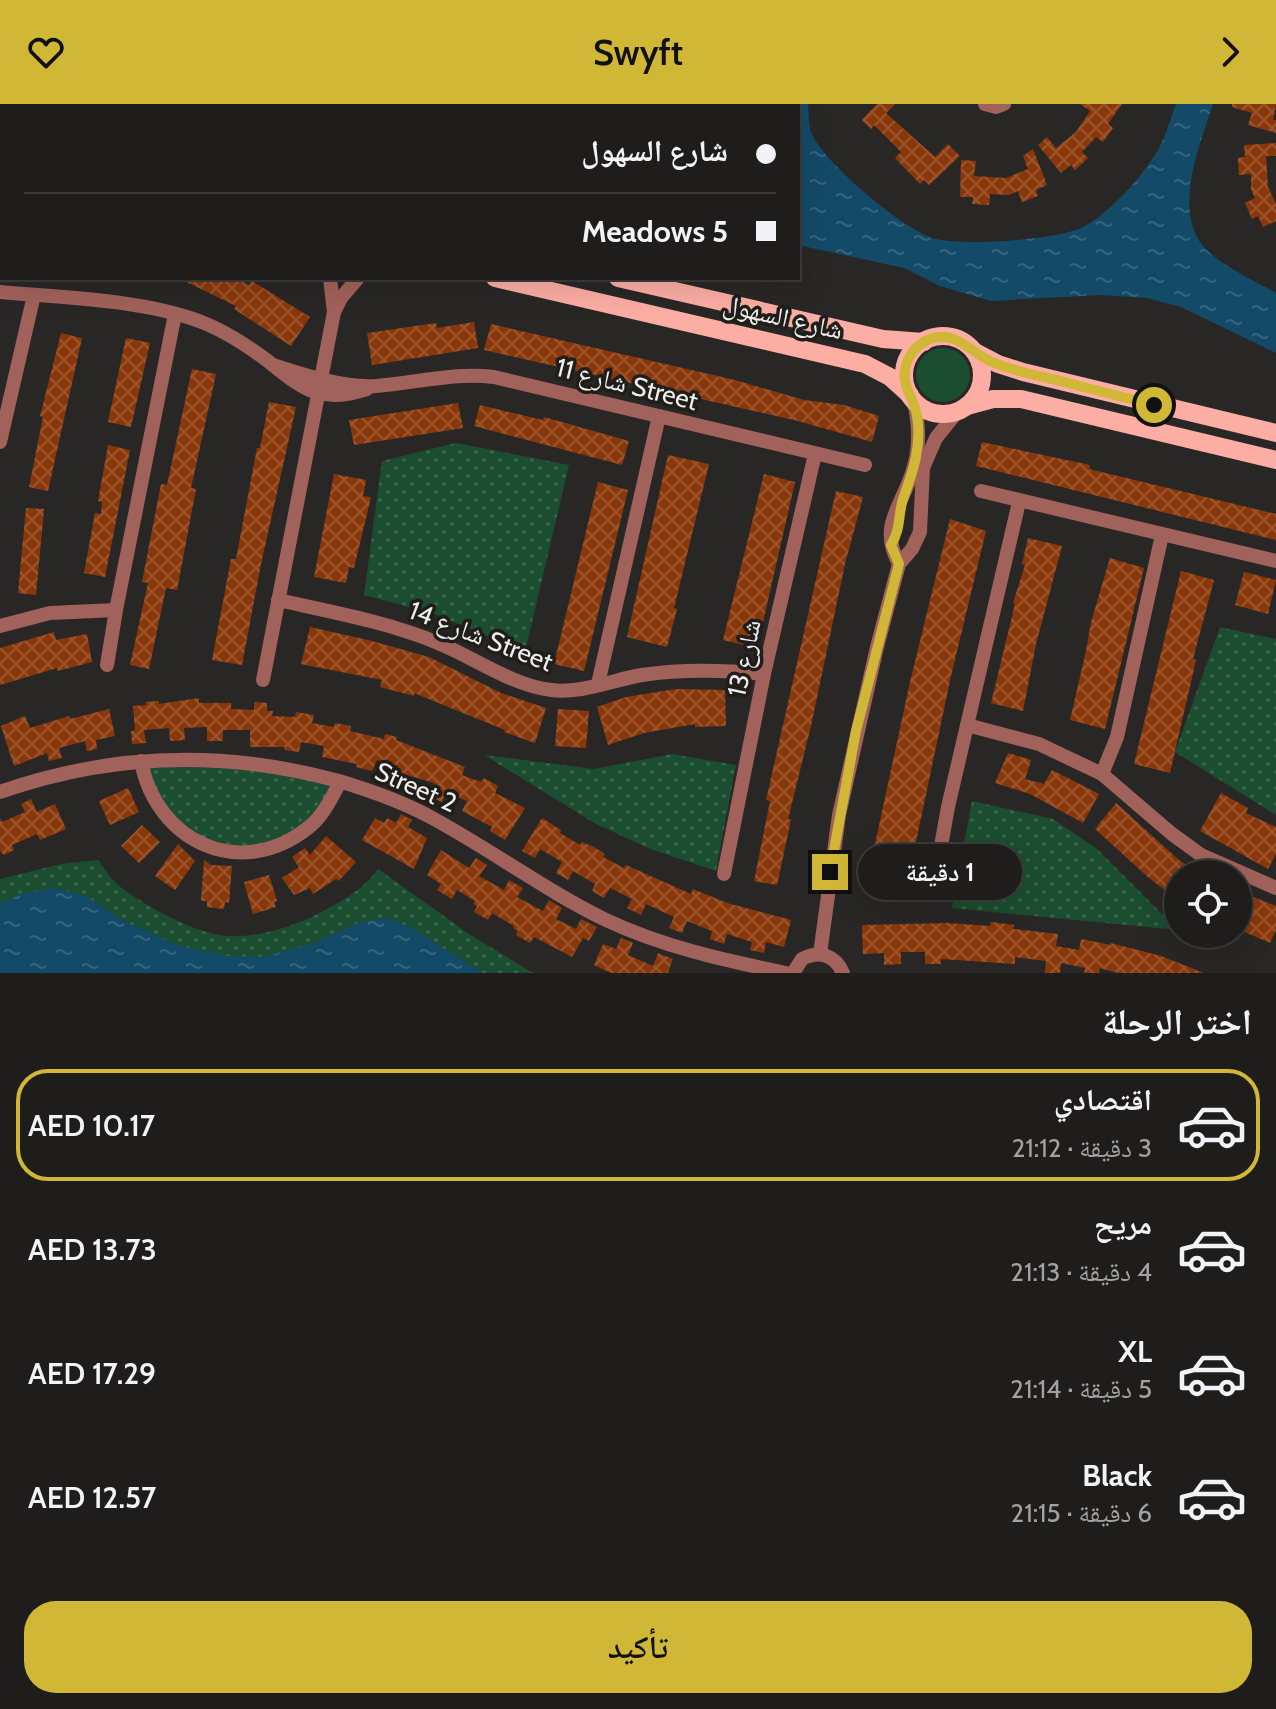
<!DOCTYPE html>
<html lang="ar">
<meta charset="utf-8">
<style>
:root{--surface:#1f1d1c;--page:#272625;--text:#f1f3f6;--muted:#a1a2a3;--line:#3c3b3b;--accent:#d1b736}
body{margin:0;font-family:Cabin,"Noto Naskh Arabic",sans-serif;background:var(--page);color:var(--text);direction:rtl;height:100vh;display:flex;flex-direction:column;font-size:30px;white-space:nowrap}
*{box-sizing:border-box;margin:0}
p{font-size:26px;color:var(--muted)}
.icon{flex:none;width:44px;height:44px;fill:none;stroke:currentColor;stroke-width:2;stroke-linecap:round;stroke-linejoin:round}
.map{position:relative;height:869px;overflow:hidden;direction:ltr}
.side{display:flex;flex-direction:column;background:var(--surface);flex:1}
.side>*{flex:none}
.guide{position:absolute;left:0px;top:0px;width:800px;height:176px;box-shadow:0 8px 32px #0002,0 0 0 2px var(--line);direction:rtl;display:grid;align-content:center;height:176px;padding:0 24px;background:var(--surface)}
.fabs{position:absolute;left:1164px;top:756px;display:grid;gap:16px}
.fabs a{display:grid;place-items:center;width:88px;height:88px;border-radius:50%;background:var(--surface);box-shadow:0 8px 32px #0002,0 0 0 2px var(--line);font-size:40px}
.end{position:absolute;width:36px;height:36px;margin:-18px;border:10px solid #d1b736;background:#111;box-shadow:0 0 0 4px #111}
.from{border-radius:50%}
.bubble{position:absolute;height:56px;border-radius:28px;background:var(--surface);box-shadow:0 8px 32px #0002,0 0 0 2px var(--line);font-size:26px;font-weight:600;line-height:56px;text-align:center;direction:rtl}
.guide b{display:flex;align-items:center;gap:28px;height:76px;font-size:30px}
.guide b+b{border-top:2px solid var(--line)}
.guide i{width:20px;height:20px;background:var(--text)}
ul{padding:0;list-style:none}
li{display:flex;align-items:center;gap:24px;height:112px;margin:0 16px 12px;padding:0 8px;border:4px solid transparent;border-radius:32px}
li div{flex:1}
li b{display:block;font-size:30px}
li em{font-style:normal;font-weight:600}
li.selected{border-color:var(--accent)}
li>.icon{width:72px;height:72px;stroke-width:1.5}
h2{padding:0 24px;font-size:36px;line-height:96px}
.action{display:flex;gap:16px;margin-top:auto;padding:16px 24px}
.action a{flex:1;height:92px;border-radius:32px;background:var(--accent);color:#111;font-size:32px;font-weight:600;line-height:92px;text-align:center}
header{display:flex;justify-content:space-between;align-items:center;height:104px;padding:0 24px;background:var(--accent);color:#111;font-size:36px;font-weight:600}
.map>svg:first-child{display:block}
.grass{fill:url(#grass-dots)}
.garden{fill:#1b4d30}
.water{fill:url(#water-ripples)}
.building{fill:url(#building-cross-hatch)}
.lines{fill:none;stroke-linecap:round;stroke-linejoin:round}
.minor{stroke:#a1625b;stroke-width:14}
.major{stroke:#fcada4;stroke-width:18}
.route{stroke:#d1b736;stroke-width:10}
.labels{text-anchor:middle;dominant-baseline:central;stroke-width:7;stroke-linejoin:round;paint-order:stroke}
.street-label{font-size:26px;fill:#efeeec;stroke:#201e1b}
</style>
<header><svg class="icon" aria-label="forward" viewBox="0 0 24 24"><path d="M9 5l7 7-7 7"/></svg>Swyft<svg class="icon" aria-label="heart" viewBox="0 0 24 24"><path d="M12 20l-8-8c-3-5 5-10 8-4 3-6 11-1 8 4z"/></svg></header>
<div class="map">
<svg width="1276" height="869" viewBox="0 0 1276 869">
<defs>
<pattern id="grass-dots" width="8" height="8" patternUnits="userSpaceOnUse" patternTransform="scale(2)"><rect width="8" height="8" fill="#1b4d30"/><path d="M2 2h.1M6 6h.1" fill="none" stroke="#3c674e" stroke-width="1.8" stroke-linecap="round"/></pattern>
<pattern id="water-ripples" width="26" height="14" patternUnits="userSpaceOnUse" patternTransform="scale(2)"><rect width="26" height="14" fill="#134a67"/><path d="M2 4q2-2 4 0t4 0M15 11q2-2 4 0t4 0" fill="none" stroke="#36647d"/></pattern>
<pattern id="building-cross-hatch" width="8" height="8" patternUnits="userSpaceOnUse" patternTransform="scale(2)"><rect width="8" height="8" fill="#8a380a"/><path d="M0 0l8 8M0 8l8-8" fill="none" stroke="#9b552e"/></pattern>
</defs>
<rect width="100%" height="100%" fill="#292725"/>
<g class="grass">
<polygon points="456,339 569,361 525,548 435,510 364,491 382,357"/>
<polygon points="1220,523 1276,535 1276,711 1175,648"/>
<polygon points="672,650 736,661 716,767 653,746 596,720 484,651 594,665"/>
<polygon points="179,654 340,678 311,722 254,748 180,727 141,657"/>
<polygon points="972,697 1053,715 1097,745 1178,826 952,804"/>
<path d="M98,756C104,763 109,773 117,780C139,799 196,830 226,832C259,834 297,822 325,806C344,796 366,783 378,765L469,830L533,869H0V775L61,760Z"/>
</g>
<circle class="garden" cx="943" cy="271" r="27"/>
<g class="water">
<path d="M721,0H808C809,9 808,22 812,30C823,58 907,129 936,135C968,142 1045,136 1076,126C1105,116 1148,67 1161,40C1167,28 1171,13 1176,0H1213C1200,40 1173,105 1203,142C1217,159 1256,178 1276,189V249L1181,203L1147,194L1100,191L991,197L940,182L904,164L798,141V2H717Z"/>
<polygon points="54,784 86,792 126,818 180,842 227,852 264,853 311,840 360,818 385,814 408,822 483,869 0,869 0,799 25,789"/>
</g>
<g class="building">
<polygon points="877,0 895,0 886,9 935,53 948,40 960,52 929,81 924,76 920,80 895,54 901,48 874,21 871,25 862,16"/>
<polygon points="1080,0 1122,0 1108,20 1113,24 1103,38 1096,33 1082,48 1088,54 1075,66 1071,61 1061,69 1038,41 1047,33 1056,44 1076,28 1090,7"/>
<polygon points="1232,0 1276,0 1273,16 1276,16 1276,29 1248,21 1252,9 1232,3"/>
<polygon points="1276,39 1276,52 1266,52 1268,83 1276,100 1276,117 1263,123 1258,112 1252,115 1245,99 1255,94 1251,86 1251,70 1239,71 1238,54 1245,53 1244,41"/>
<polygon points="1033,45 1047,81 1036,86 1038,92 1022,98 1018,87 1009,91 990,90 989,101 972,100 973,93 960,93 961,56 976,57 974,72 1006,74 1028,65 1023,52"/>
<polygon points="178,174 236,174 249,181 252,177 310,213 291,242 234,205 236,202"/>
<polygon points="474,218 478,244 372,261 367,229 436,219 437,224"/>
<polygon points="491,220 735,276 804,296 844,301 879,312 872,338 798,317 484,246"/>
<polygon points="61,229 82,234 48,387 29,383 43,313 40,312"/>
<polygon points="126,234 150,239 131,323 108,318"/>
<polygon points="192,265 216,270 191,384 196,385 177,486 166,484 149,565 130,561 148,479 142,478 161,380 167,381"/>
<polygon points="269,298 296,303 261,460 242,561 212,556 231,455 236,455 257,344 260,344"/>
<polygon points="458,299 463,324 354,341 349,316"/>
<polygon points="480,301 543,316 544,313 629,337 622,361 474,322"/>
<polygon points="982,338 1090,361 1089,365 1276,410 1276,436 976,362"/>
<polygon points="108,341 130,346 105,473 84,469 95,409 101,410 102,398 98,397"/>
<polygon points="668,351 709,360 674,504 677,505 667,543 627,533"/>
<polygon points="334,370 366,376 363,392 371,393 354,464 349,463 346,479 314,473"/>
<polygon points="764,370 795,378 757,544 723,536"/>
<polygon points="598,378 628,386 584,567 554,560"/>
<polygon points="836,387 863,393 845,460 811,622 788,715 791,716 777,781 754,777 770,697 766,696"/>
<polygon points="26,404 44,405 36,491 18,489"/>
<polygon points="950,415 986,427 951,572 906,785 867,777 910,578"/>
<polygon points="1028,434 1062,442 1036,540 1023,607 991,599 1015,500 1013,499 1025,461 1022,460"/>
<polygon points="1110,454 1144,464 1105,625 1070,616 1086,547 1091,518"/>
<polygon points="1181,467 1214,476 1193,555 1196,556 1170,669 1134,660"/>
<polygon points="1244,468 1276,476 1268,510 1235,501"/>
<polygon points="310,523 372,537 429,553 501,589 546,604 535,639 504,628 505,626 414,589 414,592 380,583 382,576 301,560"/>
<polygon points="54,528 56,536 87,530 92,558 58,567 57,564 0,581 0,544"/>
<polygon points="676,585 725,586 726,622 695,623 695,620 644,629 608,641 597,603 626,593"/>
<polygon points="199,594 199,599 231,599 231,605 254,606 254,598 267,599 267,607 273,607 272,612 295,613 296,608 314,611 312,619 334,623 335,619 351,622 350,627 384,635 385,630 397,633 396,636 465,663 462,671 481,678 484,674 498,682 495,689 525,704 505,736 490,727 492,723 462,707 467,697 446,689 442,698 428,692 434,679 411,672 408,680 393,676 398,662 377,656 372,667 356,663 357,660 322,653 324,642 301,638 299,648 284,646 285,643 250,643 250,626 223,626 223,637 207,637 207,623 184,624 185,636 170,637 169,624 144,626 146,639 132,640 131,627 135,626 133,602 146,601 146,598 159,597 159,600"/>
<polygon points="109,605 115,632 96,636 97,645 87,647 85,637 59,644 62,654 49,657 47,649 14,662 1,622 25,612 30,624 69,612 70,615"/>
<polygon points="558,605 589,607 586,644 555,642"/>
<polygon points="1008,649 1031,656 1025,675 1044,680 1052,666 1099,690 1083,719 1030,690 995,679"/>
<polygon points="128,684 139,708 110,721 99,697"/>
<polygon points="1221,689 1248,704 1246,709 1276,723 1276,750 1268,765 1200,727"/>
<polygon points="31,695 37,708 55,700 66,725 40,736 37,730 12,741 14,746 4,751 0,747 0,714 2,718 25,708 21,700"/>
<polygon points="1116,699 1180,757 1201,770 1178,770 1178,796 1149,774 1095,725"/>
<polygon points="401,710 412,716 408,723 427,734 414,765 362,736 375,714 384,719 387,714 396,719"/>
<polygon points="542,714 561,726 560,729 580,741 582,738 594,743 605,750 603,753 624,764 626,761 691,790 693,785 727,799 791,816 784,843 766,838 764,849 750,846 752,838 727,830 724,840 710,835 712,827 687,817 682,829 669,824 674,813 646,800 641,811 627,804 632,795 610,784 604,794 592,787 595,780 573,767 568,776 556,769 562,758 540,745 535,754 522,747"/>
<polygon points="142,721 160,738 139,759 121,742"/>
<polygon points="326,732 356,758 339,777 336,775 313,790 310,784 294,791 282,774 299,763 292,753 305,744 310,751"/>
<polygon points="178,740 195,757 175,786 155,772"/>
<polygon points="441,746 469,764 476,754 487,761 479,772 504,786 509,776 523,784 517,793 543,807 549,796 562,804 556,815 576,825 581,815 597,823 589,837 583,834 572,853 534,833 530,839 516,831 518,827 513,824 514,822 492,809 488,816 474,808 477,802 473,800 475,797 457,786 452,795 437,786 441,780 427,771"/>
<polygon points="204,756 211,761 232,762 229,799 225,798 224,805 207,803 207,797 201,797"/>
<polygon points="269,771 277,797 274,798 276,803 253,810 244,778"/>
<polygon points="1238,787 1276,802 1276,826 1270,839 1238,825"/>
<polygon points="991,818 1014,821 1013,825 1058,830 1056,842 1079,846 1081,835 1111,841 1111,839 1161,852 1204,869 1118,869 1100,864 1099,869 1084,869 1085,864 1061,859 1060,869 1045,869 1046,857 1015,853 1015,860 941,855 941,860 925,860 925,848 901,848 901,860 884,861 884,849 863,850 862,821 948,819 990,822"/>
<polygon points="621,834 633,839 628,851 653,862 658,849 673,855 668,868 670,869 611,869 594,861 603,840 616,845"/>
</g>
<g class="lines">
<g class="minor">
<polyline points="985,0 996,3 1004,0"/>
<path d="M0,188C64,194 139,195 199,217C226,227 251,244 273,261C306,288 324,299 367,285"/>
<polyline points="334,208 341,194 358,174"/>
<path d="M273,261C304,271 343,284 376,282C416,279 453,268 494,273L865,361"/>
<polyline points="0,338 34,191"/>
<polyline points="981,387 1276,457"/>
<path d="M899,460C878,421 902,403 913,366C920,344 919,320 914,298"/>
<path d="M278,496C332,508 387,518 438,539C475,554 511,581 551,586C581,590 612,576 642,571C683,565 723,566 764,570"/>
<polyline points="0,522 50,509 116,506"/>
<polyline points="107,561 116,506 175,210"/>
<polyline points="263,576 334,208 330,174"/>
<polyline points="598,580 659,312"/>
<polyline points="967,621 1039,640 1102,670 1172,730 1201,751 1276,784"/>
<path d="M141,657C156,738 241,778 309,723C323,712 332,693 340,678"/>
<polyline points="1102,670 1117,633 1162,431"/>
<path d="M0,688C111,649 225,646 339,677C372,687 404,698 434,715C493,747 546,787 606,816C663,843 724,856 786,869"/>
<polyline points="724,770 764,570 815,350"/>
<polyline points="933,787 948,703 1019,398"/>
<polyline points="820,850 839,711 877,543 899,460 912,445 920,428 923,364 936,334 957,308"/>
<path d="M793,869L802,855C820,846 835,851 843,869"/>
</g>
<g class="major">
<polyline points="0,63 2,63"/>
<polyline points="0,89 2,89"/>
<polyline points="495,174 865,260 890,273 910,291"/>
<polyline points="618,174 883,235 924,238"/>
<circle cx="943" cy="271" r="39"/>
<polyline points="975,248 998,260 1023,268 1276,329"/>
<polyline points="967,302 993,295 1021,295 1276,356"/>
</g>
</g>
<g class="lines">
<path class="route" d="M830,768L856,627L899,460L891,441C901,425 898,411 903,395C913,368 922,342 917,312C915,296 902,283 905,266C907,252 917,240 930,235C956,226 969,247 990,257C1012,267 1036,271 1060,277C1091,285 1123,293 1154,301"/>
</g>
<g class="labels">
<g class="street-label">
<text transform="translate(783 213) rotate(13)">شارع السهول</text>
<text transform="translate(627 280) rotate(14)">شارع 11 Street</text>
<text transform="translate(481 532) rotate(21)">شارع 14 Street</text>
<text transform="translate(744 554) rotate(-78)">شارع 13</text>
<text transform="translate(416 683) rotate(24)">Street 2</text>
</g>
</g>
</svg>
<div class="fabs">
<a><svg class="icon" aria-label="locate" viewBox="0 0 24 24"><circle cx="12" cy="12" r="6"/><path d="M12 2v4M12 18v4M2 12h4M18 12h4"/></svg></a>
</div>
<i class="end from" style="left:1154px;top:301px"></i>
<i class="end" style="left:830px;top:768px"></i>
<div class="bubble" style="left:858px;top:740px;width:164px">1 دقيقة</div>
<div class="guide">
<b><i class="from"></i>شارع السهول</b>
<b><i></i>Meadows 5</b>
</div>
</div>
<section class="side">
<h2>اختر الرحلة</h2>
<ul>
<li class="selected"><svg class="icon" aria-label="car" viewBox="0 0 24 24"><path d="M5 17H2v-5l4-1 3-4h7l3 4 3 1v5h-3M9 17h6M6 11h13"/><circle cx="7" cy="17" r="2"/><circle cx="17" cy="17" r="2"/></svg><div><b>اقتصادي</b><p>3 دقيقة · 21:12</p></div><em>AED 10.17</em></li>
<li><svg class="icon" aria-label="car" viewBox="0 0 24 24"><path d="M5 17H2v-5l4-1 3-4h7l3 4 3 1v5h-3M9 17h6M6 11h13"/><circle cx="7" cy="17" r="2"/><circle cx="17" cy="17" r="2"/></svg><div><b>مريح</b><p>4 دقيقة · 21:13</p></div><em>AED 13.73</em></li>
<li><svg class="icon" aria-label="car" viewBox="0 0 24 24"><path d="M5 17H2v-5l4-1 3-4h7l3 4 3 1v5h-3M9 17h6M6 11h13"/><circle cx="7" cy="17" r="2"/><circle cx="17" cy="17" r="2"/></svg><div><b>XL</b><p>5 دقيقة · 21:14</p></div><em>AED 17.29</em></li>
<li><svg class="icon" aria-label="car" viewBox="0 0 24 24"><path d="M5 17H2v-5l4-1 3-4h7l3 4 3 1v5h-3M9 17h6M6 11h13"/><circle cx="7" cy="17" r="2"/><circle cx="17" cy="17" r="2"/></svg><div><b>Black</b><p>6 دقيقة · 21:15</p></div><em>AED 12.57</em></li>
</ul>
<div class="action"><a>تأكيد</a></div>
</section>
